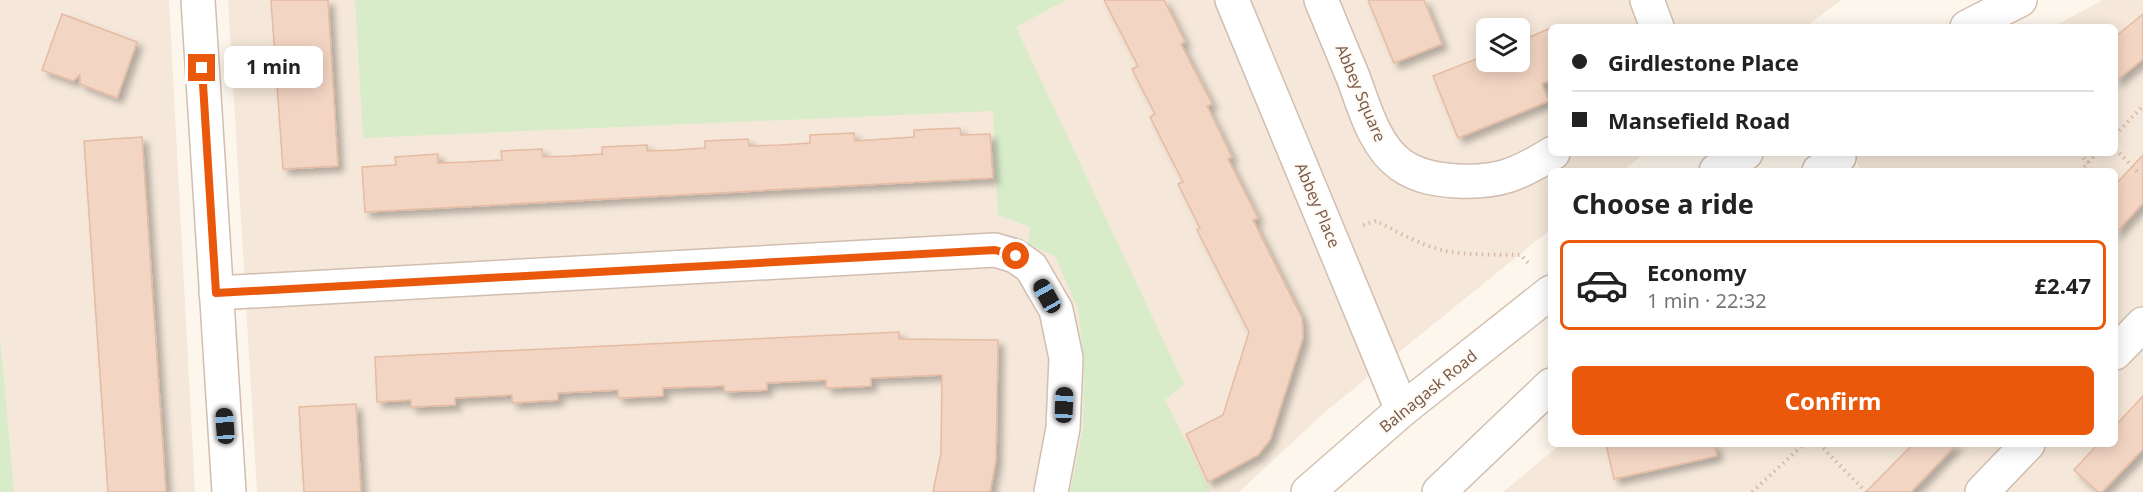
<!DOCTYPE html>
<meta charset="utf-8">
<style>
:root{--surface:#fff;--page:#f2f2f2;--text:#222;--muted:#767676;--line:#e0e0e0;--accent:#ea580c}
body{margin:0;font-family:"Noto Sans",sans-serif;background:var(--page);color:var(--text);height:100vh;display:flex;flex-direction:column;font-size:22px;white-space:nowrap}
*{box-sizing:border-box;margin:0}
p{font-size:20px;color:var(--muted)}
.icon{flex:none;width:33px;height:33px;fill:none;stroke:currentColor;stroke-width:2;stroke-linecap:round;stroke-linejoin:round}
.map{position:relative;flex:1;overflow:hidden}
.drawer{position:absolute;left:1548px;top:168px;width:570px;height:279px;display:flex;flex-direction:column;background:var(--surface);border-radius:9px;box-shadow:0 3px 15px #0003}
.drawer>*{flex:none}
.top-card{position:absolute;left:1548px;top:24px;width:570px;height:132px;border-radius:9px;box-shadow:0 3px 15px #0003;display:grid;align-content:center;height:132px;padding:0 24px;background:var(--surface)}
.buttons{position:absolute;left:1476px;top:18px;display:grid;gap:12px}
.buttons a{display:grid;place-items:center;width:54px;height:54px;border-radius:9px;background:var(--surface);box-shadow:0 3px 15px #0003;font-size:30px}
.end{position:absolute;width:27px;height:27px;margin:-14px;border:8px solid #ea580c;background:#fff;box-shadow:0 0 0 3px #fff}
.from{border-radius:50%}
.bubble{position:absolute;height:42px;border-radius:9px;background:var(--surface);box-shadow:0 3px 15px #0003;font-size:20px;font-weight:700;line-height:42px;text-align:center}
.car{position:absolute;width:18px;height:36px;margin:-18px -9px;border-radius:8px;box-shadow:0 0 4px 2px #0007;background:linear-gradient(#222 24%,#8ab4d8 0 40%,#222 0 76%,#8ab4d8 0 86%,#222 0)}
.top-card b{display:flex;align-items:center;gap:21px;height:57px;font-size:22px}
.top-card b+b{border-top:2px solid var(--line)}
.top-card i{width:15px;height:15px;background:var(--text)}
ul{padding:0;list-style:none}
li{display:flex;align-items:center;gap:18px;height:90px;margin:0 12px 9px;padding:0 12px;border:3px solid transparent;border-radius:9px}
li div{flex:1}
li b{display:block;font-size:22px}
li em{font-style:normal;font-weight:700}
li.current{border-color:var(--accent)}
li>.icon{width:54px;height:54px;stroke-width:1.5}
h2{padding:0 24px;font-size:27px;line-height:72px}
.primary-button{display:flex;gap:12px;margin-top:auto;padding:12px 24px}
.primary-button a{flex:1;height:69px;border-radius:9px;background:var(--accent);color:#fff;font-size:24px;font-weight:700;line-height:69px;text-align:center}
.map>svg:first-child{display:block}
.residential{fill:#f5e8da;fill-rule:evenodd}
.green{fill:#d8ecc9}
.building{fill:#f3d5c3;stroke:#e6bba3;stroke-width:1.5;filter:url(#shadow)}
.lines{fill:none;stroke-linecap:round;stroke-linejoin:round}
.street-casing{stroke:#d1beb0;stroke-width:36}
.secondary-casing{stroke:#d6c0b0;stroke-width:36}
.path{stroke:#d9b8a5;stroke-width:4;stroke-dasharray:1.5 4.5;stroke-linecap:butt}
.street{stroke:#fff;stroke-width:33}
.secondary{stroke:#fff;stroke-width:33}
.route{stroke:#ea580c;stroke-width:8}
.labels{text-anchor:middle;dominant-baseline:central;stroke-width:4.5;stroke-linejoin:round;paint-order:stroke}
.street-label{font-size:16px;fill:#7a5c4d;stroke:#fffaf3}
</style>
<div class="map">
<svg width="2143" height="492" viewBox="0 0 2143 492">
<defs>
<filter id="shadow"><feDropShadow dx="5.5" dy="5.5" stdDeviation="3" flood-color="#0004"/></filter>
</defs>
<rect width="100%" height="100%" fill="#fdf6ec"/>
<g class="residential">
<polygon points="0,0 169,0 195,492 0,492"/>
<path d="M228,0H1842L1805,27H1551V153H1645L1623,171H1551V229L1325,412L1239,492H257ZM1486,28H1520V62H1486Z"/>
<polygon points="2103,0 2143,0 2143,492 1503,492 1561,444 2115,444 2115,171 1862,171 1852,153 2115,153 2115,27 2052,27"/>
</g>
<g class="green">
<polygon points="355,0 1066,0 1016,27 1184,384 1165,400 1211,492 1070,492 1083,429 1084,365 1078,309 1055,256 1028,244 1030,227 998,215 993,111 363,138"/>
<polygon points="0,336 14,492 0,492"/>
</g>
<g class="building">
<polygon points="271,0 328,0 338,166 283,169"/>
<polygon points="1104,0 1164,0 1185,42 1181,44 1212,104 1207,106 1232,157 1228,159 1258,218 1253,220 1302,318 1303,338 1270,440 1258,455 1208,482 1186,434 1223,415 1249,332 1197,230 1200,228 1178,184 1183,182 1150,117 1155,114 1132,69 1138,66"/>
<polygon points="1368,0 1424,0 1442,44 1394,63"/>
<polygon points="62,14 137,42 117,98 80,84 80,75 73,81 42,70"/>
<polygon points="2143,14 2143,59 2115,82 2115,37"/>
<polygon points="1551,28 1551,80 1542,84 1549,101 1458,138 1433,76 1486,55 1486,62 1520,62 1520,41"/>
<polygon points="960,128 961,135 990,134 993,178 365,212 362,167 396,165 395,157 438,154 438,163 467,162 502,160 501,151 542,149 543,157 571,156 602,154 602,147 647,145 647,151 676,150 705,148 705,141 748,139 749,146 781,145 810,143 810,135 854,133 855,141 914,137 914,130"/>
<polygon points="142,137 166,492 108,492 84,141"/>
<polygon points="2143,155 2143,203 2115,234 2115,185"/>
<polygon points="899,332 899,339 998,340 996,460 990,492 933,492 941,453 942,375 871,378 871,386 826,388 826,380 767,383 767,390 724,392 724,386 663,388 663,396 618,398 618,390 558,393 558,400 512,403 512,395 455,398 455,405 411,407 411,400 377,402 375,357"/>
<polygon points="2143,396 2143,449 2102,492 2098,492 2074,470 2098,444 2115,444 2115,426"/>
<polygon points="356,404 361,492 304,492 299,407"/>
<polygon points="1606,444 1715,444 1717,456 1614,479"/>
<polygon points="1913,444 1957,444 1911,492 1866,492"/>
</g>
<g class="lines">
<defs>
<g id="street">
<polyline points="198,0 229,492"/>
<polyline points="1232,0 1402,410"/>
<path d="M1321,0C1332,26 1342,51 1353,77C1364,106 1374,146 1401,165C1418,177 1438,180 1458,181C1499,183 1519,174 1553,153"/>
<polyline points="1647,0 1657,27"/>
<polyline points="1819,171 1839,157"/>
<polyline points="216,293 995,250 1015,256 1031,267 1056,310 1066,358 1063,428 1051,492"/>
<polyline points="2115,353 2143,324"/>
<polyline points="1439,492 1551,385"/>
<polyline points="1982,492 2028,444"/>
</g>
<g id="secondary">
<polyline points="1967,27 2020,0"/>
<polyline points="1716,171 1746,153"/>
<polyline points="1308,492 1402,410 1551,292"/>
</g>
</defs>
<use href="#street" class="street-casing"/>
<use href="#secondary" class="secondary-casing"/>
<g class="path">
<polyline points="2115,135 2143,106"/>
<polyline points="2115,149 2139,173"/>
<polyline points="2080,153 2088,163"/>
<polyline points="2080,171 2097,153"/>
<path d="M1363,225L1376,221C1398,232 1422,246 1446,251C1470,256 1496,254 1521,255L1530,265"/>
<polyline points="1819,444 1866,492"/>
<polyline points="1752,492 1804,444"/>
</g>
<use href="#street" class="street"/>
<use href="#secondary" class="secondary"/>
</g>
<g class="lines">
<polyline class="route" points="202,68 216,293 995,250 1016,256"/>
</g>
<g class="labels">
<g class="street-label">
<text transform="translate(1361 93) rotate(67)">Abbey Square</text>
<text transform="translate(1318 205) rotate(67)">Abbey Place</text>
<text transform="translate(1428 391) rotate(-39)">Balnagask Road</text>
</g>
</g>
</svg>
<div class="buttons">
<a><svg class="icon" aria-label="layers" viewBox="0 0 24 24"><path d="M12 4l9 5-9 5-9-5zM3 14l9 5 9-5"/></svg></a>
</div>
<i class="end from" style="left:1016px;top:256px"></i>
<i class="end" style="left:202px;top:68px"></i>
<div class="bubble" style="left:224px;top:46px;width:99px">1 min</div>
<i class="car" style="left:1047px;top:296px;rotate:331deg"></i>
<i class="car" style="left:1064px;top:405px;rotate:2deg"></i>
<i class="car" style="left:225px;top:426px;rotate:356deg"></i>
<div class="top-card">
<b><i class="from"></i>Girdlestone Place</b>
<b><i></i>Mansefield Road</b>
</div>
<section class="drawer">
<h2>Choose a ride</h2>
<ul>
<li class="current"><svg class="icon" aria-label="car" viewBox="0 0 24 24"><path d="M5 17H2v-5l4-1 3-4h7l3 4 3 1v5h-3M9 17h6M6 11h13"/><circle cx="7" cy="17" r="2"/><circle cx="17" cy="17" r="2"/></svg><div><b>Economy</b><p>1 min · 22:32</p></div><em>£2.47</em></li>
</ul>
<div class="primary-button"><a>Confirm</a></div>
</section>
</div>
